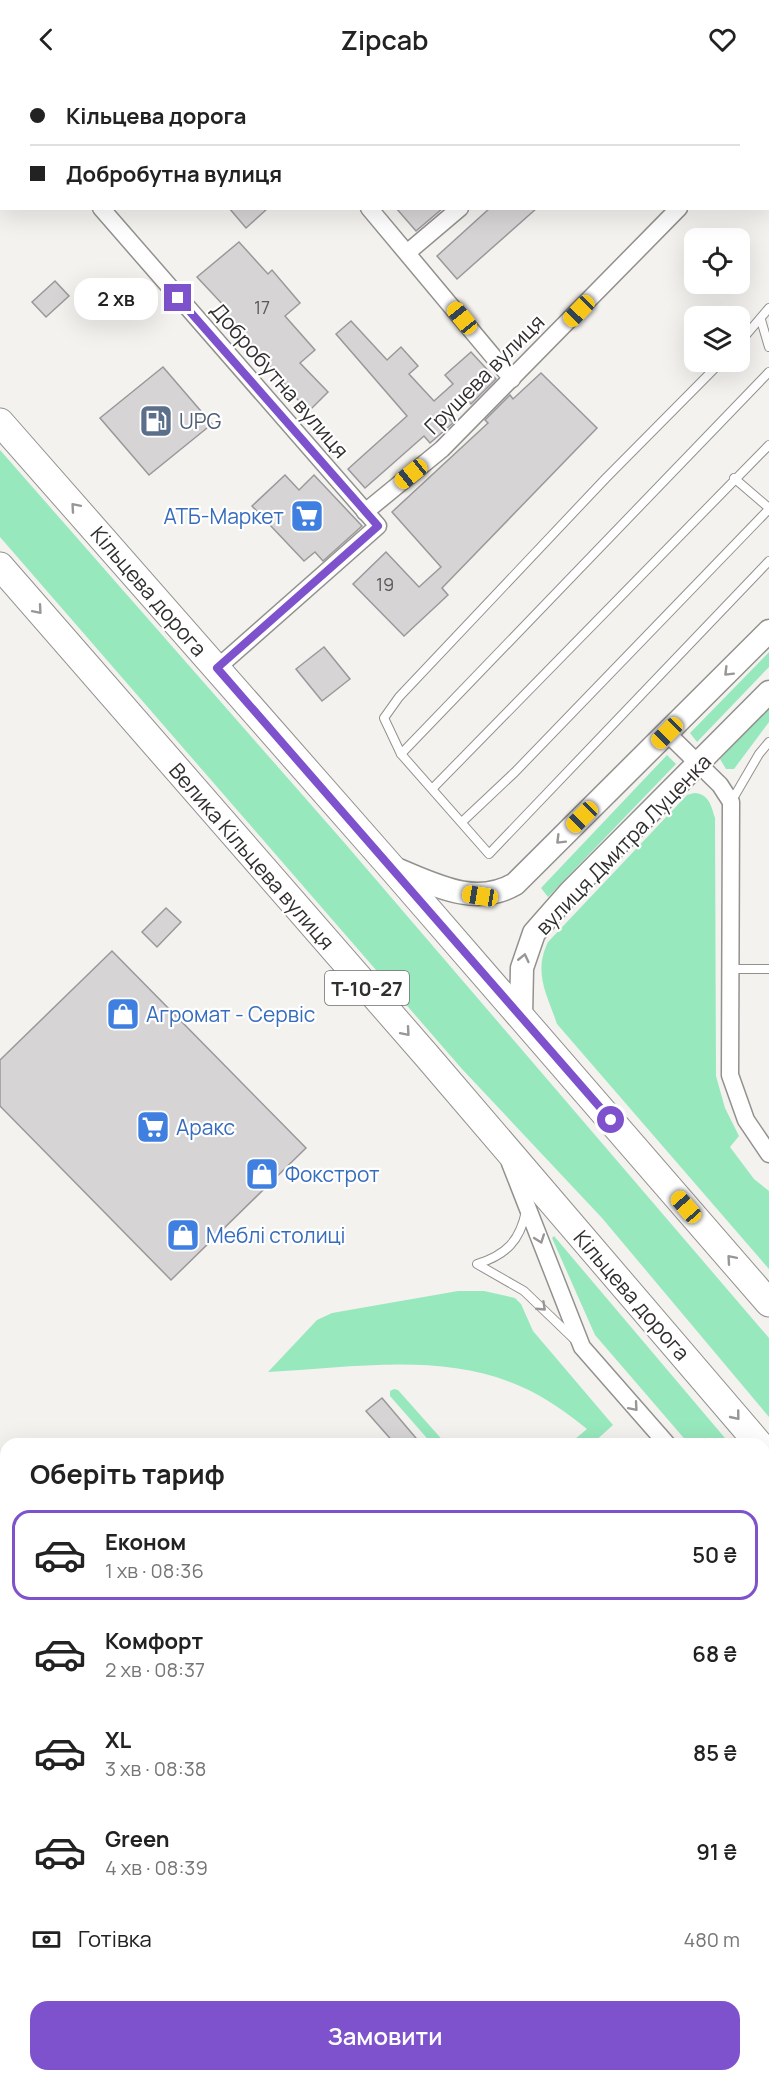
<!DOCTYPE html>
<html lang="uk">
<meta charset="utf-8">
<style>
:root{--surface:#fff;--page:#f6f6f6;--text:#222;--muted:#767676;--line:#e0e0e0;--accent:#7e52cc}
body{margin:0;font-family:Manrope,sans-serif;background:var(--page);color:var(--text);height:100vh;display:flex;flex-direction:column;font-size:22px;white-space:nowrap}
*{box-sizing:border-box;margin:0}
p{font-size:20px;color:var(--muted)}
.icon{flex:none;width:33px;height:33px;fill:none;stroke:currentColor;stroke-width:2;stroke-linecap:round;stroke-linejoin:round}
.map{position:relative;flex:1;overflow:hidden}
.sheet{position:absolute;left:0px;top:1360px;width:770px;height:644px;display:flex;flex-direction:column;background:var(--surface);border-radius:18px 18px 0 0;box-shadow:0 6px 24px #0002}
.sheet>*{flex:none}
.guide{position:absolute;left:0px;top:0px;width:770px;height:132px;box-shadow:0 6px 24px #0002;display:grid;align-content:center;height:132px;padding:0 30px;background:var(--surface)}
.buttons{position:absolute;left:684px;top:150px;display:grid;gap:12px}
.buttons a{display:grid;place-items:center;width:66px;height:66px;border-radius:12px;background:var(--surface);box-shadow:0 6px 24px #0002;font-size:30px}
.end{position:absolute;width:27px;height:27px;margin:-14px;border:8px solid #7e52cc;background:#fff;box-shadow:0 0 0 3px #fff}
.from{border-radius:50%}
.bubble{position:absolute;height:42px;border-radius:18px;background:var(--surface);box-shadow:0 6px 24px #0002;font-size:20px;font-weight:600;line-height:42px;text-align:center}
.car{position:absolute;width:18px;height:36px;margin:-18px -9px;border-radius:8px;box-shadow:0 0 4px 2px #0007;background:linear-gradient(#f5c518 24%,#345 0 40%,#f5c518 0 76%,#345 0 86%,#f5c518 0)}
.guide b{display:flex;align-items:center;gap:21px;height:57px;font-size:22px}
.guide b+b{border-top:2px solid var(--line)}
.guide i{width:15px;height:15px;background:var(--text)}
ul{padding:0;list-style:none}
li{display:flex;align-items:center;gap:18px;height:90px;margin:0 12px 9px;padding:0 18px;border:3px solid transparent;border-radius:18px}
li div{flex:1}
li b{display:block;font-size:22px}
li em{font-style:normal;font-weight:600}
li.selected{border-color:var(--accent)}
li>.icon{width:54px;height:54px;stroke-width:1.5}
h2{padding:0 30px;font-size:27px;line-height:72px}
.pay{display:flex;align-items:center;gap:15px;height:66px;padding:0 30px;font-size:22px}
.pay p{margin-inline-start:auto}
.cta{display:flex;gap:12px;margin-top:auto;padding:12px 30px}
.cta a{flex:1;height:69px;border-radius:18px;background:var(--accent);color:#fff;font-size:24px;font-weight:600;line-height:69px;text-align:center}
header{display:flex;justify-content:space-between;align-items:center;height:78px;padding:0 30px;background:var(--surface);font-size:27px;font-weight:600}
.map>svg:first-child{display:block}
.green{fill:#98e8bd}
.building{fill:#d7d4d6;stroke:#9a989a;stroke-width:1.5}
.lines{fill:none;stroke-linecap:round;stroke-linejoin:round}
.service-casing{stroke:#93918e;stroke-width:10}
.minor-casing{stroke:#93918e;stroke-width:19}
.secondary-casing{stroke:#93918e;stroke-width:25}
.trunk-casing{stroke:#93918e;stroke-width:29}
.service{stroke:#fff;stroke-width:8}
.minor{stroke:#fff;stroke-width:16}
.secondary{stroke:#fff;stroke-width:22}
.trunk{stroke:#fff;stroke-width:27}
.oneway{stroke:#989796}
.route{stroke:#7e52cc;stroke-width:8}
.labels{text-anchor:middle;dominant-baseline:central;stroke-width:4.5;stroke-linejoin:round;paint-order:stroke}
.number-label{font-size:18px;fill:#5a5858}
.shield{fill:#fff;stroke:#6e6d6d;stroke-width:1.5}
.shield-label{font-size:20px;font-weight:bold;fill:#302f2e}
.street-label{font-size:21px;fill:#302f2e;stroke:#fff}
.service-label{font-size:21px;fill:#4e5e75;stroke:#fff;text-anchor:start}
.shop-label{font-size:21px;fill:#366cbe;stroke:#fff;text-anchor:start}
</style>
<header><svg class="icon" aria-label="back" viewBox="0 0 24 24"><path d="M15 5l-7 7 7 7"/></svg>Zipcab<svg class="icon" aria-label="heart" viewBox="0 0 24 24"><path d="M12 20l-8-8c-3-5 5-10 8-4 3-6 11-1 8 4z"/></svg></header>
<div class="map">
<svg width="769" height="2003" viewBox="0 0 769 2003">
<rect width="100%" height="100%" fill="#f4f2ef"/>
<g class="green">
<polygon points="0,372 342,762 769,1260 769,1339 602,1140 462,991 0,459"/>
<polygon points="769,574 769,589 697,664 690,655"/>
<polygon points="769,629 769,644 734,691 726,691 720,681"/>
<polygon points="667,677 676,686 548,819 541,810"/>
<path d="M694,715C709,716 711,727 715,740L716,998L725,1030L739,1058L730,1069L754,1101L769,1113V1191L557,946C547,916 533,895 548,864L687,717Z"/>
<polygon points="554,1158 730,1366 689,1366 595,1257 552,1160"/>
<path d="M458,1213H484L515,1220L521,1226L533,1253L613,1347L592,1366H569L587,1351C567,1335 545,1319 522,1309C444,1273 350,1290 268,1294L317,1242L332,1235Z"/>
<polygon points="394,1311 398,1312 446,1366 432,1366 390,1318 390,1313"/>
<polygon points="0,1617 6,1623 6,1998 326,1998 330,2003 0,2003"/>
<polygon points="764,1809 769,1814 769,1920 764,1924"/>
<polygon points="425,1998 679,1998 673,2003 418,2003"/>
</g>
<g class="building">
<polygon points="229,130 268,130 246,150"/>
<polygon points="396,130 443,130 416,153"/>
<polygon points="490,130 537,130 457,201 437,178"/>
<polygon points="239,164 268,196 272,192 300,225 285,238 315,272 300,285 328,314 308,334 224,233 227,231 197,199"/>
<polygon points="55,203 69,218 46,239 32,224"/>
<polygon points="351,243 387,282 401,269 418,288 409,296 434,323 453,306 445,297 471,274 496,301 471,326 465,319 445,336 453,345 430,365 424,358 365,410 348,391 407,338 336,256"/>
<polygon points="163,289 212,346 149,397 100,340"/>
<polygon points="541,295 597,350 442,510 448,517 404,558 353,506 386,474 419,509 441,489 392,434 488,345 485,342 510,317 513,321"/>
<polygon points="285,397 299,412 314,397 362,448 323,483 315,474 304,483 252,428"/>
<polygon points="324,569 350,601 322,623 296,591"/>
<polygon points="166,830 181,844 157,869 142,854"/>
<polygon points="112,873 306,1070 171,1202 0,1028 0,982"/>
<polygon points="382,1320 421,1366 395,1366 366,1333"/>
</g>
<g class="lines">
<defs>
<g id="service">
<polyline points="761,242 769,269"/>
<polyline points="740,264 769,230"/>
<polyline points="721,284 606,400 399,619 384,640 401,676 489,776 769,483"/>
<polyline points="734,400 769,430"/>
<polyline points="401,676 769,294"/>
<polyline points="433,710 769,367"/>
<polyline points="731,724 759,676 769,664"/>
<polyline points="463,743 515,694 769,431"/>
<polyline points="731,891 769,891"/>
<path d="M526,1133C520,1163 506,1177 477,1186L524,1213L575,1262"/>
<polyline points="764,1698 769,1692"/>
<polyline points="764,1940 769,1935"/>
<polyline points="408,2003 414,1998"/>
<polyline points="694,2003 699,1998"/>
</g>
<g id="minor">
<polyline points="252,0 253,2"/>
<polyline points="301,2 303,0"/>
<polyline points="583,2 584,0"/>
<polyline points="768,40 769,39"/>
<polyline points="0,42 2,43"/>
<polyline points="101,130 378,448 217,590"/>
<polyline points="369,130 512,301"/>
<polyline points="408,174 460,130"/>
<polyline points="365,434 442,371 679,130"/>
<polyline points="667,655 720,707 731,724 730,997 746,1042 769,1076"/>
<polyline points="510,1085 582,1269 667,1366"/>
<polyline points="764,1478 769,1484"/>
</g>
<g id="secondary">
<path d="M391,789C432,805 473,830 515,806L769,553"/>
<polyline points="521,938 522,890 534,855 570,814 769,614"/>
</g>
<g id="trunk">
<polyline points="0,344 391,789 769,1225"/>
<polyline points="0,488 427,978 759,1366"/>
</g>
</defs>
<use href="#service" class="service-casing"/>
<use href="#minor" class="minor-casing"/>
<use href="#secondary" class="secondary-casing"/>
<use href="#trunk" class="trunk-casing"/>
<use href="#service" class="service"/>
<use href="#minor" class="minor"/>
<use href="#secondary" class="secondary"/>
<use href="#trunk" class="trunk"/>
</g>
<defs><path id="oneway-chevron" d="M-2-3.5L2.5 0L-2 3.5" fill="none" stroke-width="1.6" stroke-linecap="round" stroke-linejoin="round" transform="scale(1.5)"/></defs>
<g class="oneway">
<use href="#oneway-chevron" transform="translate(75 429) rotate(-131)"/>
<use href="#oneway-chevron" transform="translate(38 532) rotate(49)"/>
<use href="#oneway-chevron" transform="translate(728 594) rotate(135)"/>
<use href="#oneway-chevron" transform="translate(560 762) rotate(135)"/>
<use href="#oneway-chevron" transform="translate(524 880) rotate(-77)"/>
<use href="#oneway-chevron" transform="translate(406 954) rotate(49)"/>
<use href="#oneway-chevron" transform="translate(540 1161) rotate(70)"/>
<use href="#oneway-chevron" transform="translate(731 1181) rotate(-131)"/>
<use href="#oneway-chevron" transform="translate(542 1229) rotate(43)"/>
<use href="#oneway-chevron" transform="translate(634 1329) rotate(49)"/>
<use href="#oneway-chevron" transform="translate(736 1338) rotate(51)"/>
</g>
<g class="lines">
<polyline class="route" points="178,220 378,448 217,590 611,1042"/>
</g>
<defs>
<symbol id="fuel-square" viewBox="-11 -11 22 22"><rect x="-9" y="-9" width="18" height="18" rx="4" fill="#5c6f8a" stroke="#fff"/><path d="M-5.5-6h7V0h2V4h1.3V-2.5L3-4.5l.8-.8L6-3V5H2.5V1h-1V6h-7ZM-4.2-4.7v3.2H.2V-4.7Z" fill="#fff"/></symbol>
<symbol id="supermarket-square" viewBox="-11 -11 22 22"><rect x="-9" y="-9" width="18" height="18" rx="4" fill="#3f7fe0" stroke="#fff"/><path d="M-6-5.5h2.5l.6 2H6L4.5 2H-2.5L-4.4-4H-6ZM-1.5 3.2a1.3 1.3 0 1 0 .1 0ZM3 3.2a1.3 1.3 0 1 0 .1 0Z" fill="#fff"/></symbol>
<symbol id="shop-square" viewBox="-11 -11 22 22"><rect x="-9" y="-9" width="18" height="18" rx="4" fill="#3f7fe0" stroke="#fff"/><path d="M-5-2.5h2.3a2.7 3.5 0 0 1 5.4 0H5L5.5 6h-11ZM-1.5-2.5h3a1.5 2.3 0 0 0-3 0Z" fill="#fff"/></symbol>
</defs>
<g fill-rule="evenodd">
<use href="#fuel-square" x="137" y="324" width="38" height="38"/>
<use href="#supermarket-square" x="288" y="419" width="38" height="38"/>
<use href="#shop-square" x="104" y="917" width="38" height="38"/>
<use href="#supermarket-square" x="134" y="1030" width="38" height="38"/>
<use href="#shop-square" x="243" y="1077" width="38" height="38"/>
<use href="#shop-square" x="164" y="1138" width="38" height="38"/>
</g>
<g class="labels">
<g class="number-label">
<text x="262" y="229">17</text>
<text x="385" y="506">19</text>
</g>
<rect class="shield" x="325" y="893" width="84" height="34" rx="4.5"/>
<g class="shield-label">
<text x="367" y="910">Т-10-27</text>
</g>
<g class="street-label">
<text transform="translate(484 296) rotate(-45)">Грушева вулиця</text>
<text transform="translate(280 302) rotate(49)">Добробутна вулиця</text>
<text transform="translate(149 513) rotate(49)">Кільцева дорога</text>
<text transform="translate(623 766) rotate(-46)">вулиця Дмитра Луценка</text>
<text transform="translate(252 778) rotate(49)">Велика Кільцева вулиця</text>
<text transform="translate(632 1217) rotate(49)">Кільцева дорога</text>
</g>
<g class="service-label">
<text x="179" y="343">UPG</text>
</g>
<g class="shop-label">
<text x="284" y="438" text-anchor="end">АТБ-Маркет</text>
<text x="146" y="936">Агромат - Сервіс</text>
<text x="176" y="1049">Аракс</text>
<text x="285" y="1096">Фокстрот</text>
<text x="206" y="1157">Меблі столиці</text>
</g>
</g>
</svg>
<div class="buttons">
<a><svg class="icon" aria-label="locate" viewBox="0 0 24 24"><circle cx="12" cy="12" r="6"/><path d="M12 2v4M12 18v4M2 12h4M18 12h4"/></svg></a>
<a><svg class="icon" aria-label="layers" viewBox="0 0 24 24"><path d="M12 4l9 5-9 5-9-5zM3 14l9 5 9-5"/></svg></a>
</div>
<i class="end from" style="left:611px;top:1042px"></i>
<i class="end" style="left:178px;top:220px"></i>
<div class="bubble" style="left:74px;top:200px;width:84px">2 хв</div>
<i class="car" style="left:579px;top:233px;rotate:224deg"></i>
<i class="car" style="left:462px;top:240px;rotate:321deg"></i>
<i class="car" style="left:411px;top:396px;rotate:231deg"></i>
<i class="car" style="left:667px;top:655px;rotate:225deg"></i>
<i class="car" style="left:582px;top:739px;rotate:225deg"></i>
<i class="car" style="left:480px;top:818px;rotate:279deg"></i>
<i class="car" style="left:686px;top:1129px;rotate:319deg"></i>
<div class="guide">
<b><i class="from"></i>Кільцева дорога</b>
<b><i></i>Добробутна вулиця</b>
</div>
<section class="sheet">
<h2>Оберіть тариф</h2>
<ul>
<li class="selected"><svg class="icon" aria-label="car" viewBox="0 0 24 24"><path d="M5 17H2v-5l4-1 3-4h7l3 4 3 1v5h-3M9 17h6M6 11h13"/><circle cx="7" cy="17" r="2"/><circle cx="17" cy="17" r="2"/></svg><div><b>Економ</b><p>1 хв · 08:36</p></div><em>50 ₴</em></li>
<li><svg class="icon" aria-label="car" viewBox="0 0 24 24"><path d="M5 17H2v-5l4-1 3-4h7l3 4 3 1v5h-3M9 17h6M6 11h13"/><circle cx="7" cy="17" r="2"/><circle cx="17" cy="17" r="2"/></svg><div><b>Комфорт</b><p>2 хв · 08:37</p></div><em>68 ₴</em></li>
<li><svg class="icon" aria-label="car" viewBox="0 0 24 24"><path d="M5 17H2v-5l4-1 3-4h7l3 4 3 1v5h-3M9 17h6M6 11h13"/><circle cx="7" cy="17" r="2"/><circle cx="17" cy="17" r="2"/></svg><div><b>XL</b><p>3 хв · 08:38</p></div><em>85 ₴</em></li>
<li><svg class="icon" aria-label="car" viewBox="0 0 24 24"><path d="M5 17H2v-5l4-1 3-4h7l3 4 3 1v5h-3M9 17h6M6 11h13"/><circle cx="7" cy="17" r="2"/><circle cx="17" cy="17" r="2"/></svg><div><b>Green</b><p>4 хв · 08:39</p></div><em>91 ₴</em></li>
</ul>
<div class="pay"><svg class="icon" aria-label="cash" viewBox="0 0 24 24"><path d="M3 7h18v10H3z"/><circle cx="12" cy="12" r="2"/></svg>Готівка<p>480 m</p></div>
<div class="cta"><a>Замовити</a></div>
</section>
</div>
